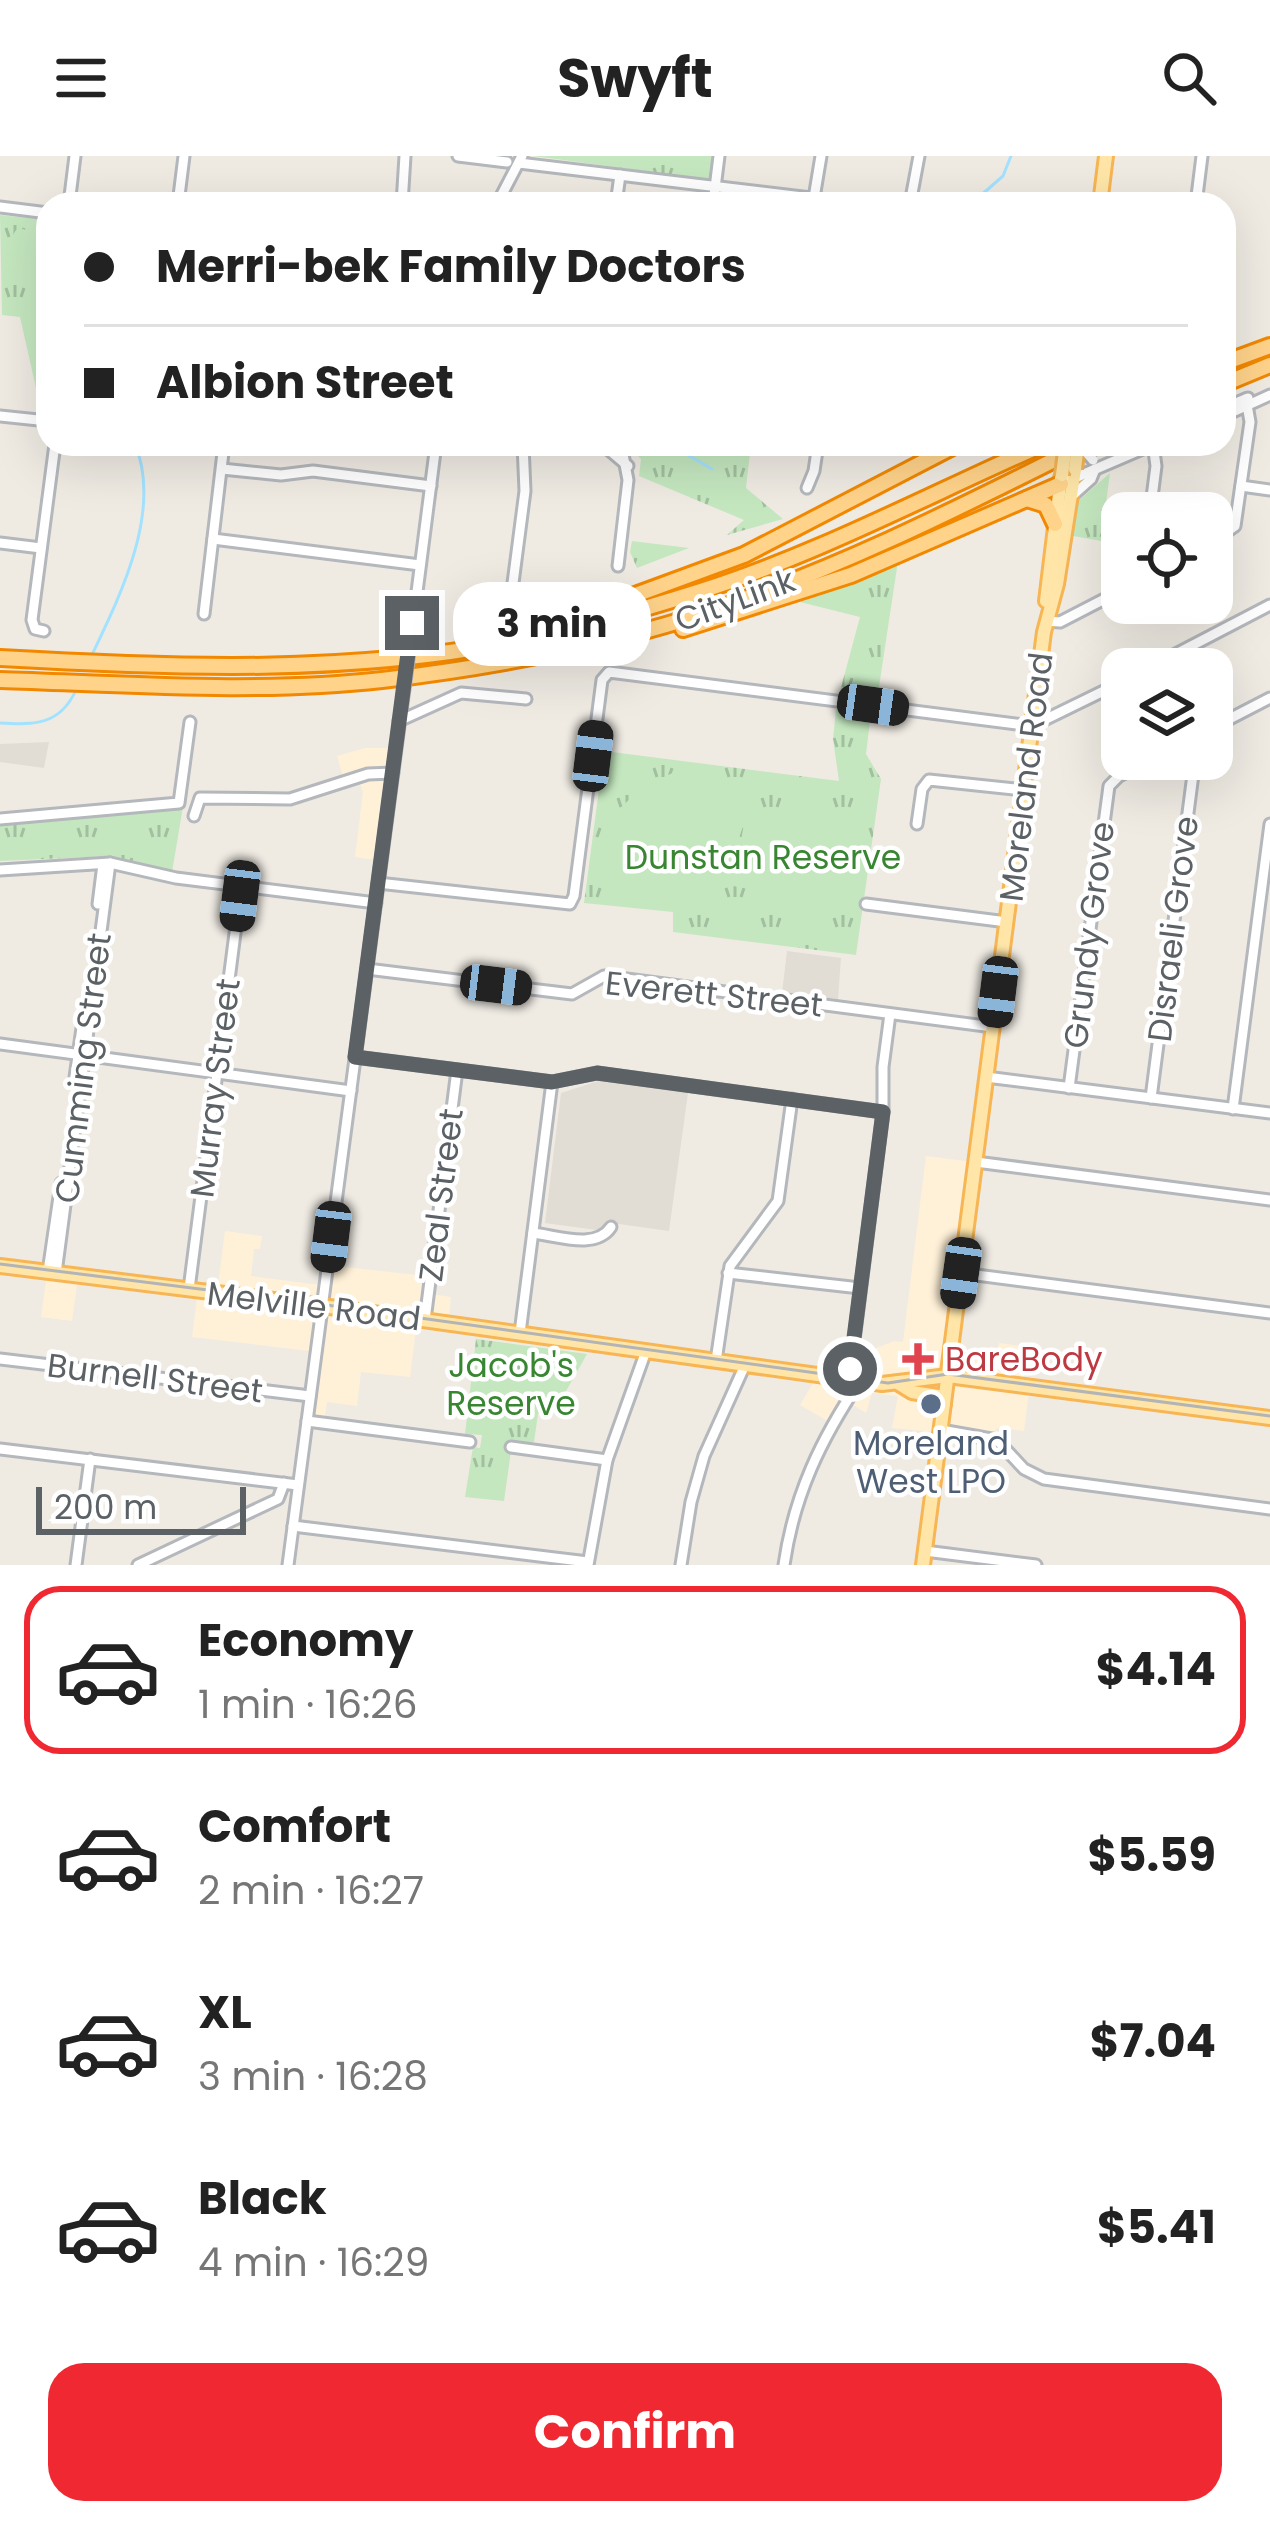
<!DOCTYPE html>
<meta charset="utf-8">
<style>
:root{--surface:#fff;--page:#f2f2f2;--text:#222;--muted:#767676;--line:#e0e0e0;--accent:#f02831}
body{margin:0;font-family:Poppins,sans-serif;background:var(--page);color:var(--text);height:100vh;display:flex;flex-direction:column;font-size:45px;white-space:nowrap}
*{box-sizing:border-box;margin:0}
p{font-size:39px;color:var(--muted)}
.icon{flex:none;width:66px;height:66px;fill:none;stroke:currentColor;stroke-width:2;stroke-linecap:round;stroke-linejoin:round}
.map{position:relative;height:1409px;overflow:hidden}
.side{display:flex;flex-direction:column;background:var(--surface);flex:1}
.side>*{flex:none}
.guide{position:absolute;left:36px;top:36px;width:1200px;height:264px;border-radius:36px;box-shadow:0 12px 48px #0002;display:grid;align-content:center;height:264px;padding:0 48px;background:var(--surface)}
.tools{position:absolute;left:1101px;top:336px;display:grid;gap:24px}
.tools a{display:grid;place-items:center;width:132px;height:132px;border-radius:24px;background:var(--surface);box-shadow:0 12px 48px #0002;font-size:60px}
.scale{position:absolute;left:36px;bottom:30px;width:210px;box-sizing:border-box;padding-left:12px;border:6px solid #5b6165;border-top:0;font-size:33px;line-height:42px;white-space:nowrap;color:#5b6165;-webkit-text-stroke:9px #fff;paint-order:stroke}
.end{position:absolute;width:54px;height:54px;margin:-27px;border:15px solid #5b6165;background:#fff;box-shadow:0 0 0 6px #fff}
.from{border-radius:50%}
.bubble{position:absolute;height:84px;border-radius:36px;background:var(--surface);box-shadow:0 12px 48px #0002;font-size:39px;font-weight:700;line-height:84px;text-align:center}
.car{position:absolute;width:36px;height:72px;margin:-36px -18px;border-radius:15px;box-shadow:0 0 9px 3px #0007;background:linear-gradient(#222 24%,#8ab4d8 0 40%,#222 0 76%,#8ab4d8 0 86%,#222 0)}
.guide b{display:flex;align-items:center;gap:42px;height:114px;font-size:45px}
.guide b+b{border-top:3px solid var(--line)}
.guide i{width:30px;height:30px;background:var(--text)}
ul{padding:21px 0 0;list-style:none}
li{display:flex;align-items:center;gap:36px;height:168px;margin:0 24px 18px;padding:0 24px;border:6px solid transparent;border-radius:36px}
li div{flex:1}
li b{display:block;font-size:45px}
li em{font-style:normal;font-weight:700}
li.active{border-color:var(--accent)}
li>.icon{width:108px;height:108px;stroke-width:1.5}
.button{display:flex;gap:24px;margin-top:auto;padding:24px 48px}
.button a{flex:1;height:138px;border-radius:36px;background:var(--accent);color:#fff;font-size:48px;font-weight:700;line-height:138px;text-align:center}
header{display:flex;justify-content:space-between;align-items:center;height:156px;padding:0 48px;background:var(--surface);font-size:54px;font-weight:700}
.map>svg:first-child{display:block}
.commercial{fill:#fff1d8}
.education{fill:#e1dcd4}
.park{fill:url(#park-tufts)}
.pitch{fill:#c4e7bf}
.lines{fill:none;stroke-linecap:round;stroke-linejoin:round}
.stream{stroke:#a3e2ff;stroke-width:3}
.minor-casing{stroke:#b4b7bb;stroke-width:15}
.major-casing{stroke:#f7b554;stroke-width:18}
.highway-casing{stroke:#f28800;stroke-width:20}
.minor{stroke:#fff;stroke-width:9}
.major{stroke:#ffe6a8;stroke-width:12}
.highway{stroke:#ffd38a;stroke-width:14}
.tram{stroke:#b3b4b5;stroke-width:3}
.minor-bridge-casing{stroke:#b4b7bb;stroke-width:15;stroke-linecap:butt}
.major-bridge-casing{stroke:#f7b554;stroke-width:18;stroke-linecap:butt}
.minor-bridge{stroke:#fff;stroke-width:9}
.major-bridge{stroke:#ffe6a8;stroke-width:12}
.route{stroke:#5b6165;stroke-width:15}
.health-dot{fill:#e0444e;stroke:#fff;stroke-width:4.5}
.service-dot{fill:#5c6f8a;stroke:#fff;stroke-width:4.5}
.labels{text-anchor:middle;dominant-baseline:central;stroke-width:9;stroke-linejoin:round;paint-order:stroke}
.street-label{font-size:33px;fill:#5b6165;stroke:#fff}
.park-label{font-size:33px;fill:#388631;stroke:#fff}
.health-label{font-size:33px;fill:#be3a42;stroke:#fff;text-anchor:start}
.service-label{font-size:33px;fill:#4e5e75;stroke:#fff}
</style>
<header><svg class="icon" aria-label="menu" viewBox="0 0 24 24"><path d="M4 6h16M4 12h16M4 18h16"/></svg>Swyft<svg class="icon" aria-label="search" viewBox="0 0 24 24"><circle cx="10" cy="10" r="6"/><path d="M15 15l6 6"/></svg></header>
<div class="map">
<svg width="1270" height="1409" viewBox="0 0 1270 1409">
<defs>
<pattern id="park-tufts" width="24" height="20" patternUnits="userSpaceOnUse" patternTransform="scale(3)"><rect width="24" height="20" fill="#c4e7bf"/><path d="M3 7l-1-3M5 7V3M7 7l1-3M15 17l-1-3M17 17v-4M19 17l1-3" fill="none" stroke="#a2bf9f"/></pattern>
</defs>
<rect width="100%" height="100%" fill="#efebe3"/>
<g class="commercial">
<polygon points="365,592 392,592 377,704 355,701 363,636 358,623 345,627 337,600"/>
<polygon points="926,1000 973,1006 950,1194 997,1199 999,1187 1028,1191 1023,1225 1030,1227 1024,1275 999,1272 983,1281 892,1272 898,1240 872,1237 866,1257 845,1244 831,1267 800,1249 812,1229 815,1214 851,1219 853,1205 872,1207 874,1193 894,1185 903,1186"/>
<polygon points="225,1075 262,1080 260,1093 254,1093 251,1120 320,1129 319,1141 218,1129"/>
<polygon points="335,1110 426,1120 424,1137 451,1141 449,1162 418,1158 410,1221 361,1216 357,1250 327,1246 325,1260 312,1258 318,1196 192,1181 197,1142 327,1159"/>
<polygon points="46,1124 77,1128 72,1165 41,1161"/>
</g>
<g class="education">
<polygon points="49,586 44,612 0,606 0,588"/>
<polygon points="787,795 841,802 838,843 782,837"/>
<polygon points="598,925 688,937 669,1075 619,1068 604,1075 545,1067 561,937"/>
</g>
<g class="park">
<polygon points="533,0 714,0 711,24"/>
<polygon points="0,59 48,64 48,239 36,232 20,161 2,159"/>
<polygon points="626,288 751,288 746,332 783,363 727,379 744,364 639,320 641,303"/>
<polygon points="1110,317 1101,385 1073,380 1078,345"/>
<polygon points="632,385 689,392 637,412 630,396"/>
<polygon points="898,405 877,544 839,539 860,461 800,446"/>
<polygon points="836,553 871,557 866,598 881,623 856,799 673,776 673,756 584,747 604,595 839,625 833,583"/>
<polygon points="183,651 172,716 111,700 0,705 0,669"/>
<polygon points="476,1183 587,1198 561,1244 538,1258 534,1286 512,1288 504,1345 465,1341 473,1291 480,1292 482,1279 465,1278"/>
</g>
<g class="pitch">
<polygon points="24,73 30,81 22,120 16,121 7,114 10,84 16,74"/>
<path d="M680,614C793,613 731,745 654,748C597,751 588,693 618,655C634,636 657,623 680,614Z"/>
<polygon points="746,656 851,674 838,750 733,730"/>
</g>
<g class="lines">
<g class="stream">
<polyline points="971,48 1003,20 1011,0"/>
<polyline points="669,288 712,313"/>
<path d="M90,503C119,442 163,356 135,288"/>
<path d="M0,567C35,569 60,569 76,534"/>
</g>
<defs>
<g id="minor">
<polyline points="458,0 507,6"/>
<polyline points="519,7 861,48"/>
<polyline points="69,48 75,0"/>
<polyline points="178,48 184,0"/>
<polyline points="402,48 405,0"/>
<polyline points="497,48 522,0"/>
<polyline points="616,48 620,19"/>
<polyline points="713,48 719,0"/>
<polyline points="813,48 821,0"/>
<polyline points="910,48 919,0"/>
<polyline points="1196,48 1202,0"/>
<polyline points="0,51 48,57"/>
<polyline points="1224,252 1248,242"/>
<polyline points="0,260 48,265"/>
<polyline points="1224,260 1270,239"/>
<polyline points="602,288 628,310"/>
<polyline points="222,313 281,319 313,315 431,330"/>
<polyline points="1070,324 1154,288"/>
<polyline points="1241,330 1270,334"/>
<polyline points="807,332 814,315 818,288"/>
<polyline points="1072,340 1091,323 1095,313"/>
<polyline points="1150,357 1156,310 1153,288"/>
<polyline points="213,383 420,409"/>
<polyline points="1212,386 1235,370 1250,266 1246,243"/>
<polyline points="0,387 41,392"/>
<polyline points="618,410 628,324 621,288"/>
<polyline points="515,441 513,427 525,335 523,288"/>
<polyline points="204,458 224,288"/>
<polyline points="1046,465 1060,466 1122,434"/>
<polyline points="413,467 436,288"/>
<polyline points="44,475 35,473 32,464 55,288"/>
<polyline points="1147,513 1270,449"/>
<polyline points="399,565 461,537 526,543"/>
<polyline points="1212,572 1270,542"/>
<polyline points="194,660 200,642 290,643 368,618 393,617"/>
<polyline points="0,663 179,647 190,566"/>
<polyline points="917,668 922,633 929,624 1024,634"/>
<polyline points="0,714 110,707 176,722 376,747"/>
<polyline points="378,727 570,748 574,740 602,524 609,516 1032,570 1122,526"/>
<polyline points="98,748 103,708"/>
<polyline points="866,748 1007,766"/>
<polyline points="367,813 572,838 604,820 993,871"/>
<polyline points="0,888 351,935"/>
<polyline points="355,901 552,926 597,917 883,956"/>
<polyline points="75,921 82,872"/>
<polyline points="986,921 1270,957"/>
<polyline points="1069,932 1109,630 1119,620 1152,603"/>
<polyline points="1151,942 1195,603"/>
<polyline points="1233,953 1270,668"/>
<polyline points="976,1006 1270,1044"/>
<path d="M533,1077C558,1080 596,1094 611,1071"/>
<polyline points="48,1116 61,1027"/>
<polyline points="56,1117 110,707"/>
<polyline points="728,1117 860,1132"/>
<polyline points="961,1117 1270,1157"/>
<polyline points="189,1133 241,731"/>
<polyline points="425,1164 457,914"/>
<polyline points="520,1177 552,926"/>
<polyline points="0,1203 310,1240"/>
<polyline points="716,1205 730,1110 778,1045 792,943"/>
<polyline points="849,1224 883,956 883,911 890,858"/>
<polyline points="307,1265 470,1286"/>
<polyline points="941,1274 997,1284 1024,1313 1044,1323 1270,1353"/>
<polyline points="511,1291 607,1304"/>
<polyline points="0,1293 298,1329"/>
<polyline points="293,1370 588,1406"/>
<polyline points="925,1395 1036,1409"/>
<polyline points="76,1409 90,1303"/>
<polyline points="138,1409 278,1343 284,1327"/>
<polyline points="288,1409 401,555"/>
<polyline points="588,1409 607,1304 646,1195"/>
<polyline points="681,1409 691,1346 704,1300 745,1209"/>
<path d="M784,1409C794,1339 821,1283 860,1225"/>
</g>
<g id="major">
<polyline points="1100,48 1106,0"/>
<polyline points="1046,445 1061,322"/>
<polyline points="0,1110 315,1149 882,1228 948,1220 1270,1262"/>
<polyline points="899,1228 912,1236 938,1240 944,1248"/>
<polyline points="923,1409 1044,476 1057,428 1075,313"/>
</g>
<g id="highway">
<polyline points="1224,207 1270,190"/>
<polyline points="1224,228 1270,209"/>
<polyline points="1027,343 1046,349 1055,368"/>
<polyline points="581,459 744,399 958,288"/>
<polyline points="683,473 851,419 1061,328"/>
<path d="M0,502C174,512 354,519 526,483C585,470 644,453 701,435C820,397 930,338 1044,288"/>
<path d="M0,524C127,528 256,538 382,524C484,512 588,493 686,463C824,420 957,353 1086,288"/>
</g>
</defs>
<use href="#minor" class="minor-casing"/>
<use href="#major" class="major-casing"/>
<use href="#highway" class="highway-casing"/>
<use href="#minor" class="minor"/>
<use href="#major" class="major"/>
<use href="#highway" class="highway"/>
<polyline class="tram" points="0,1108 312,1147 888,1227 948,1218 1270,1260"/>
<defs>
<g id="minor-bridge">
<polyline points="1079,288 1093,304"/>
<polyline points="401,555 413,467"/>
</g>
<g id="major-bridge">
<polyline points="1075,313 1078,288"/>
<polyline points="1062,319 1066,288"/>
</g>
</defs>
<use href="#minor-bridge" class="minor-bridge-casing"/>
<use href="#major-bridge" class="major-bridge-casing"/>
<use href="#minor-bridge" class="minor-bridge"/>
<use href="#major-bridge" class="major-bridge"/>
</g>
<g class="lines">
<polyline class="route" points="412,467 355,901 552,926 597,917 883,956 850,1213"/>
</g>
<path class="health-dot" d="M912 1185h12v12h12v12h-12v12h-12v-12h-12v-12h12z"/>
<circle class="service-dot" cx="931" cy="1248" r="12"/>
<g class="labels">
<g class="street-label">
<text transform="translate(735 444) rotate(-20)">CityLink</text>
<text transform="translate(1026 621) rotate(-83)">Moreland Road</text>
<text transform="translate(1173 773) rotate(-83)">Disraeli Grove</text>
<text transform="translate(1089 779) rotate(-83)">Grundy Grove</text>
<text transform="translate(714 838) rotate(6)">Everett Street</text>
<text transform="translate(83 912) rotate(-83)">Cumming Street</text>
<text transform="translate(215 932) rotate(-83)">Murray Street</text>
<text transform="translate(441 1039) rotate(-83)">Zeal Street</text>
<text transform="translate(314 1150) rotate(7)">Melville Road</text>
<text transform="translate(155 1222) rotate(7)">Burnell Street</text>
</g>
<g class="park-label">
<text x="763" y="701">Dunstan Reserve</text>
<text x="511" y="1209">Jacob's<tspan x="511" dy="38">Reserve</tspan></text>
</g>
<g class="health-label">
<text x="945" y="1203">BareBody</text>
</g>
<g class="service-label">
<text x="931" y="1287">Moreland<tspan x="931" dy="38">West LPO</tspan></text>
</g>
</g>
</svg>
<div class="tools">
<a><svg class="icon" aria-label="locate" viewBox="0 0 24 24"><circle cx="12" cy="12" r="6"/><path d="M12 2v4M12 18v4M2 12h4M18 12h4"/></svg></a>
<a><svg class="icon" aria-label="layers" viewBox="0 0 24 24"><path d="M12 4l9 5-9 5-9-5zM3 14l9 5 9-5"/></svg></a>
</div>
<div class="scale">200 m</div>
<i class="end from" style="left:850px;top:1213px"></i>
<i class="end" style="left:412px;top:467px"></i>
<div class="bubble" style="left:453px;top:426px;width:198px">3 min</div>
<i class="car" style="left:873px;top:549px;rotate:98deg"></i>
<i class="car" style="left:593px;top:600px;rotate:7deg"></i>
<i class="car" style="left:240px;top:740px;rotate:187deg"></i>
<i class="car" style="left:496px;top:829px;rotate:97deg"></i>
<i class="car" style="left:998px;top:836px;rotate:187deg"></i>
<i class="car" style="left:331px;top:1081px;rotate:187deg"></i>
<i class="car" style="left:961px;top:1117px;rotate:188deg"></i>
<div class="guide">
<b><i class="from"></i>Merri-bek Family Doctors</b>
<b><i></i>Albion Street</b>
</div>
</div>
<section class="side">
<ul>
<li class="active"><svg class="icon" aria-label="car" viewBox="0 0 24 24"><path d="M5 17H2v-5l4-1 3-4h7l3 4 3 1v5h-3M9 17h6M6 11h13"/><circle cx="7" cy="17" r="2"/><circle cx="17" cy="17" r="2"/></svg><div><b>Economy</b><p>1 min · 16:26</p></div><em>$4.14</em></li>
<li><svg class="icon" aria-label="car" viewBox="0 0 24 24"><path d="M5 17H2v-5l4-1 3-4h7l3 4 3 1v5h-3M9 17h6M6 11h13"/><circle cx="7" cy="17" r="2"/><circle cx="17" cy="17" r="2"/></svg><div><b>Comfort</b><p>2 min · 16:27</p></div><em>$5.59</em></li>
<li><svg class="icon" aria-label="car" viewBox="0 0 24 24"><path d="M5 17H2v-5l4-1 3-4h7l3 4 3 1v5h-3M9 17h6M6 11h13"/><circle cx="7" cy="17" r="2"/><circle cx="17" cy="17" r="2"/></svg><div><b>XL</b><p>3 min · 16:28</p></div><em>$7.04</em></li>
<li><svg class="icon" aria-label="car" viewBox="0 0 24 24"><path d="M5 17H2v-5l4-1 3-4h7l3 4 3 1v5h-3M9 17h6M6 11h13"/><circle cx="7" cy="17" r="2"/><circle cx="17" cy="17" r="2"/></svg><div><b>Black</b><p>4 min · 16:29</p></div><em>$5.41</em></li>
</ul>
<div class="button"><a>Confirm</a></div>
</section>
